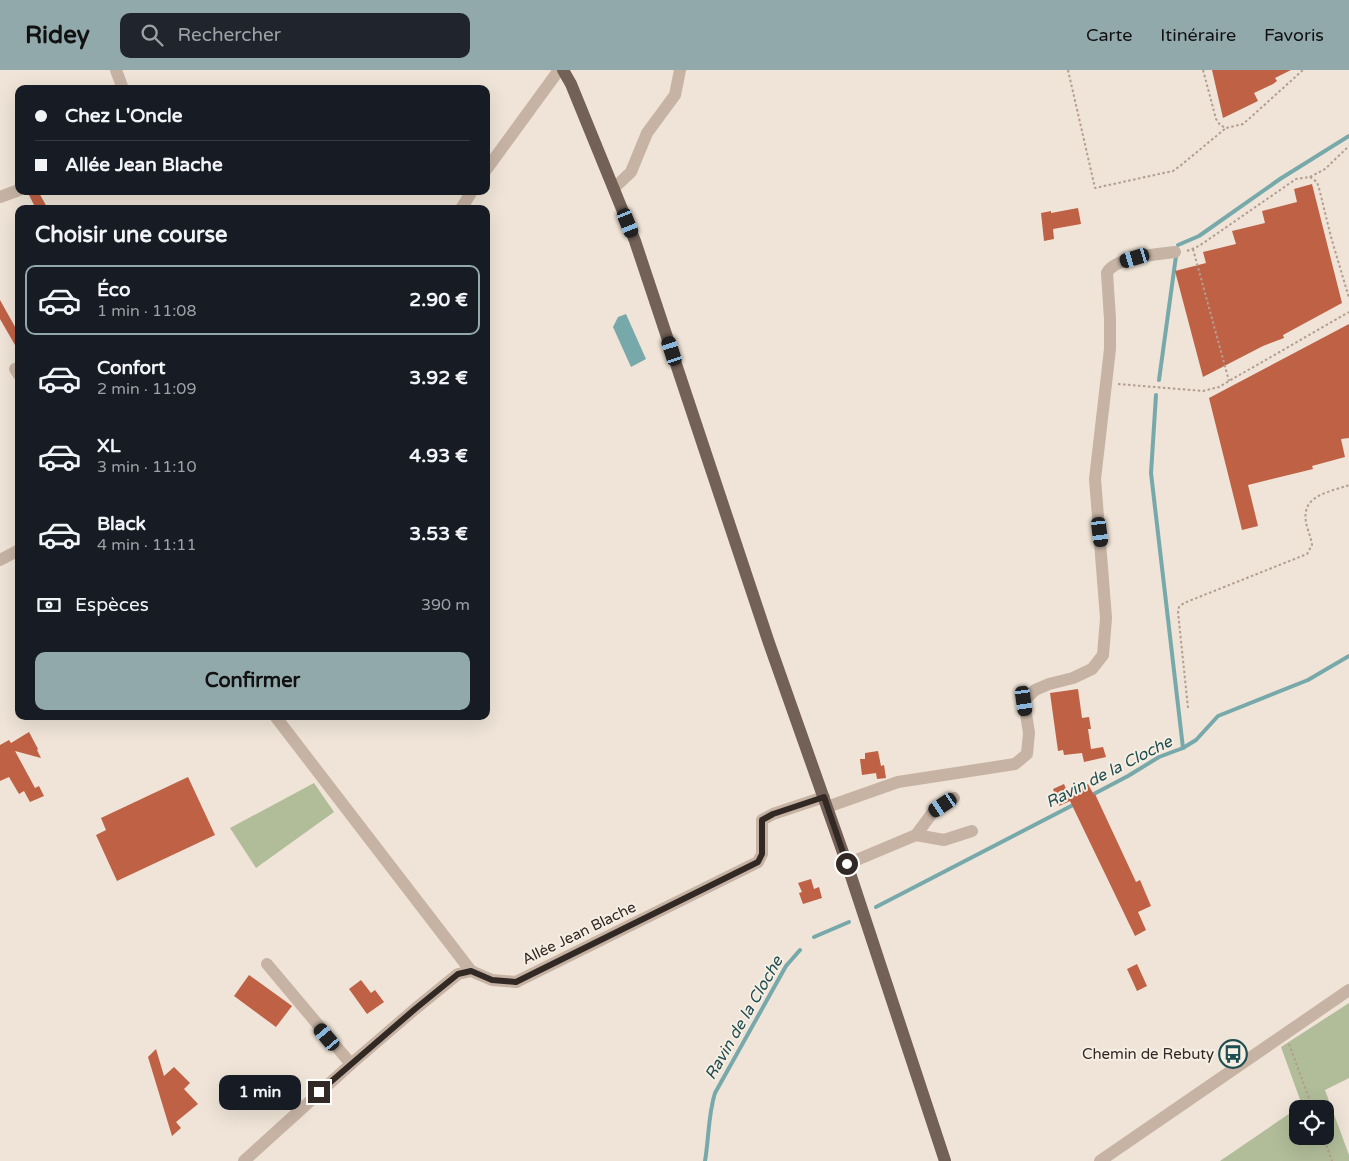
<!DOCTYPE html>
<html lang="fr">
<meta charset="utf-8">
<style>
:root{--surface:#171b24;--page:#20242c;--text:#f1f3f6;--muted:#9ea1a6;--line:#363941;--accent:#92a9ac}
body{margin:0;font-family:"Varela Round",sans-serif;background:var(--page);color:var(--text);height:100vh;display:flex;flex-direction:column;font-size:19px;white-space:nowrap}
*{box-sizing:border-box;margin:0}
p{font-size:16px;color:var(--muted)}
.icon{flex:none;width:28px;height:28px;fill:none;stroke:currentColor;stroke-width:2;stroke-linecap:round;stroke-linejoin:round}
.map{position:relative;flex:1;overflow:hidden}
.panel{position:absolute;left:15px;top:135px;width:475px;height:515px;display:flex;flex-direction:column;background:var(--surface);border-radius:10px;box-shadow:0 5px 20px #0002}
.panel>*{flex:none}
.guide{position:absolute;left:15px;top:15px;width:475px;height:110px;border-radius:10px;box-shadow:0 5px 20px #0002;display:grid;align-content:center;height:110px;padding:0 20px;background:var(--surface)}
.fabs{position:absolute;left:1289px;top:1030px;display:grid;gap:10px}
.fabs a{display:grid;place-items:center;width:45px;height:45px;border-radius:10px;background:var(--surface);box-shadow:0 5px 20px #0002;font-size:25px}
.end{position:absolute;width:22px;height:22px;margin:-11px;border:6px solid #322925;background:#fff;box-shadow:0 0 0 2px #fff}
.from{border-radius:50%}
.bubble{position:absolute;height:35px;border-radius:10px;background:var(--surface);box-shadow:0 5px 20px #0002;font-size:16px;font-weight:800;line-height:35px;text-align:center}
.car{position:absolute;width:15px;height:30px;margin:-15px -8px;border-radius:6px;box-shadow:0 0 4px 1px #0007;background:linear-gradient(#222 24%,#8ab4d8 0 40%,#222 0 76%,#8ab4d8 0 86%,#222 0)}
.guide b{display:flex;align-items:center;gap:18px;height:48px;font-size:19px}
.guide b+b{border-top:1px solid var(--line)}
.guide i{width:12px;height:12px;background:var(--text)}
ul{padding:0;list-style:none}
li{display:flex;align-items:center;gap:15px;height:70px;margin:0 10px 8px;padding:0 10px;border:2px solid transparent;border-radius:10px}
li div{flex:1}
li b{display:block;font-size:19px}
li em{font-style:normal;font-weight:800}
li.current{border-color:var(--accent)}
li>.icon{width:45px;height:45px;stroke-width:1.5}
h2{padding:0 20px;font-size:22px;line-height:60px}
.pay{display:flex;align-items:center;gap:12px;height:55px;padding:0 20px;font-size:19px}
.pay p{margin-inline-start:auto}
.cta{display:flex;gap:10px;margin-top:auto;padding:10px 20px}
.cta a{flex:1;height:58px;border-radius:10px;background:var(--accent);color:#111;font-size:20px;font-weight:800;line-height:58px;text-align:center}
header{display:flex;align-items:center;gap:30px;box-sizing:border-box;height:70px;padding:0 25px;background:var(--accent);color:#111}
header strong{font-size:24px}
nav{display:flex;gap:28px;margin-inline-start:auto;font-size:18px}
.search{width:350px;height:45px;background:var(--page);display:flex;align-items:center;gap:12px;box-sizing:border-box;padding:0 18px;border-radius:10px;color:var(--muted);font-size:19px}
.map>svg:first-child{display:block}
.green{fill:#b1bd99;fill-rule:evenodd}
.water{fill:#78a9aa}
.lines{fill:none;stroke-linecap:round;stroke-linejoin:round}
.stream{stroke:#78a9aa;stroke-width:4}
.building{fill:#bf6145}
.path{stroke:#b29d8f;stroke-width:2;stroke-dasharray:2.5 2.5;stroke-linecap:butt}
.minor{stroke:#c6b3a4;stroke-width:12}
.major{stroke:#736057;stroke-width:12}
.route{stroke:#322925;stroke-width:6}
.labels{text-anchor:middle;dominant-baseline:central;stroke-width:4;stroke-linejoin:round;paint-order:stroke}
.street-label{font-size:15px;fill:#322925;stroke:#f7eee3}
.poi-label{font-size:15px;fill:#322925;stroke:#f7eee3;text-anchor:end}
.water-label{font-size:16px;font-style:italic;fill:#1e4e51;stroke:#f7eee3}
</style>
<header>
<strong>Ridey</strong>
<div class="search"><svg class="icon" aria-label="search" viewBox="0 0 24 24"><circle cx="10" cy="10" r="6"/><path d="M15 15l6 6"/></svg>Rechercher</div>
<nav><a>Carte</a><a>Itinéraire</a><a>Favoris</a></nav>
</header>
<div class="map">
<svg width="1349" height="1091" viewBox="0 0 1349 1091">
<rect width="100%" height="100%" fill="#efe4d7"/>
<g class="green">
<polygon points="314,713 334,742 256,798 230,758"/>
<path d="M1349,933V1008L1325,1020L1349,1085V1091H1220L1302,1035L1281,977ZM1298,1039H1325V1066H1298Z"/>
</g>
<polygon class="water" points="626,244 646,289 631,297 613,257 618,247"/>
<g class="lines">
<g class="stream">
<polyline points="1178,175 1199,166 1280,109 1349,66"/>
<polyline points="1159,310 1176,186"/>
<polyline points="1156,325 1151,403 1183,678"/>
<polyline points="1090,726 1128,706 1159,687 1183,678 1196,670 1218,646 1308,610 1349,586"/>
<polyline points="876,837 1075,734"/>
<polyline points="814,867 849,852"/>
<path d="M705,1091C709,1068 708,1045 715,1023L786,896L800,880"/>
</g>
</g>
<g class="building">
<polygon points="1212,0 1291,0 1275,8 1277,11 1273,14 1254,23 1258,31 1223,48"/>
<polygon points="1312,114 1342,233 1283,265 1284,268 1263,276 1203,307 1175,201 1206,193 1203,182 1236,174 1232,161 1265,153 1262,141 1297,132 1294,119"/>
<polygon points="27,121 38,121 48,139 36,139"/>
<polygon points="1078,138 1081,154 1053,159 1054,169 1044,171 1041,143 1051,141 1051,143"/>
<polygon points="0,230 19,264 19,273 15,275 0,249"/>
<polygon points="1349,254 1349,368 1341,369 1345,387 1312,396 1313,399 1248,415 1258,456 1242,460 1209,328"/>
<polygon points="1078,619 1082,648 1089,647 1091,659 1088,659 1091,679 1103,677 1106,687 1084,692 1082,683 1064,685 1063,680 1058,681 1050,623"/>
<polygon points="29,662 38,679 37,680 41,688 15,681 35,718 39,716 44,726 30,732 24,721 19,724 9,707 0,711 0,675 9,670 11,673"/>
<polygon points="878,681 881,696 884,695 886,708 877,709 876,703 862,705 860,689 865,689 865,683"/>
<polygon points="188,707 215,765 117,811 96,765 106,760 101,748"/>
<polygon points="1064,714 1068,724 1088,714 1094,725 1095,724 1136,812 1140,810 1151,836 1138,842 1146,860 1135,866 1070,731 1059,736 1053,719"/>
<polygon points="811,809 814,819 819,817 822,828 803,834 799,823 802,822 798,813"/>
<polygon points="1137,894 1147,916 1137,921 1127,899"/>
<polygon points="249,905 292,936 276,957 234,926"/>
<polygon points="361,910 371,923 375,920 384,932 367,944 349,919"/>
<polygon points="156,979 164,1006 174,997 190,1013 184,1019 198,1034 176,1052 181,1058 172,1066 148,987"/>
</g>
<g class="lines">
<g class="path">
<polyline points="1068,0 1095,118 1173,101 1180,96 1226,58"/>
<polyline points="1203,0 1216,49 1220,55 1226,58 1243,54 1251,47 1303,0"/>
<polyline points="1310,107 1325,99 1349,76"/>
<polyline points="1193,179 1229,311"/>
<polyline points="1187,181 1199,176 1296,109 1310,107 1317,112 1319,118 1331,167 1349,228"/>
<polyline points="1118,314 1203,321 1219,317 1229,311 1349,242"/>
<path d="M1188,638L1178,542L1179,537L1184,533L1307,484L1312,475C1311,467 1307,459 1306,452C1301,425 1330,422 1349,415"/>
<polyline points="1289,974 1313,1039"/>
<polyline points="1323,1066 1332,1091"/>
</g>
<g class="minor">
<polyline points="116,0 123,19"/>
<polyline points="486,100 559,0"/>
<polyline points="614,118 631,102 647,63 675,25 680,0"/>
<polyline points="0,127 19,120"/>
<polyline points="461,139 472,121"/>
<polyline points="15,299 19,305"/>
<polyline points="0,490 19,480"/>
<polyline points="275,646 471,901"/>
<path d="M827,737L898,712L1015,694L1027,684L1029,663L1024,631L1035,620L1049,614L1073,608L1092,599L1103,585L1106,548L1095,409L1110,279V249L1107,203C1114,187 1159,184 1175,182"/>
<polyline points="916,765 933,742 954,728"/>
<polyline points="847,794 916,765 944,770 972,761"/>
<polyline points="267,894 351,994"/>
<polyline points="244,1091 351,994 415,939 458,904 471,901 492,910 516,912 758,792 762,784 762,750 773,744 824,727"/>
<polyline points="1100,1091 1349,920"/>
</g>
<polyline class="major" points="563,0 571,14 635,171 769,573 847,794 945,1091"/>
</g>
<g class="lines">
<polyline class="route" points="319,1022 415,939 458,904 471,901 492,910 516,912 758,792 762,784 762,750 773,744 824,727 847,794"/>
</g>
<defs>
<symbol id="bus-ring" viewBox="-11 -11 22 22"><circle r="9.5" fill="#f7eee3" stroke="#1e4e51" stroke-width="1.5"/><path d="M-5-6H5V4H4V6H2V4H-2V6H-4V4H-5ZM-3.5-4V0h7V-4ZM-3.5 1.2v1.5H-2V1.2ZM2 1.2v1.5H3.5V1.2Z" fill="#1e4e51"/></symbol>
</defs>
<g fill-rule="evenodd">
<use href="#bus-ring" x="1217" y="968" width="32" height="32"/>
</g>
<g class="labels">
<g class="street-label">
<text transform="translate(579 863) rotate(-26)">Allée Jean Blache</text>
</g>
<g class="poi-label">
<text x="1214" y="984">Chemin de Rebuty</text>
</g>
<g class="water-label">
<text transform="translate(1109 702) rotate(-27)">Ravin de la Cloche</text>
<text transform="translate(744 948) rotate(-60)">Ravin de la Cloche</text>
</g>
</g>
</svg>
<div class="fabs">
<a><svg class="icon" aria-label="locate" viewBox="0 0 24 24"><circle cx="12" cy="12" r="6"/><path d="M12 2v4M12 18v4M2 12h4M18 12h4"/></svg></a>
</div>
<i class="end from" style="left:847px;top:794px"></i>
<i class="end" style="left:319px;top:1022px"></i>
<div class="bubble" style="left:219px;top:1005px;width:82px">1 min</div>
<i class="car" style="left:628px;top:153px;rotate:158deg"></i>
<i class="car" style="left:1135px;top:188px;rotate:253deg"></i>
<i class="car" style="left:672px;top:281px;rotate:342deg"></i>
<i class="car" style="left:1100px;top:462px;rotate:173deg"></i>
<i class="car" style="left:1024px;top:631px;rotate:172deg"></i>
<i class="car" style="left:943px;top:735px;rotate:236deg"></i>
<i class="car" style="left:327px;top:967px;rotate:320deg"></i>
<div class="guide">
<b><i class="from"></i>Chez L'Oncle</b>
<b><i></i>Allée Jean Blache</b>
</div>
<section class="panel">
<h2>Choisir une course</h2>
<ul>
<li class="current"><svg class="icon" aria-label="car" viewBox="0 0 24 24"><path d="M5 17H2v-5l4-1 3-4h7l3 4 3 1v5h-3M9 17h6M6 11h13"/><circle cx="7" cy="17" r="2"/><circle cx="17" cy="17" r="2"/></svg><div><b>Éco</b><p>1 min · 11:08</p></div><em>2.90 €</em></li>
<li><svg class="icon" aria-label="car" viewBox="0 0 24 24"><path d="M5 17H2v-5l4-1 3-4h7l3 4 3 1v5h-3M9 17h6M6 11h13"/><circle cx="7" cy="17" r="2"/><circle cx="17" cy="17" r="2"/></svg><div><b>Confort</b><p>2 min · 11:09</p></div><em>3.92 €</em></li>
<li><svg class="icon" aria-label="car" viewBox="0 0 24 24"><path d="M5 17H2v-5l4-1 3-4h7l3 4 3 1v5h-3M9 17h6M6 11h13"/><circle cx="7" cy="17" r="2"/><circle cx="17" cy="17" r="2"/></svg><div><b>XL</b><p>3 min · 11:10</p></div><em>4.93 €</em></li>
<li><svg class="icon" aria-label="car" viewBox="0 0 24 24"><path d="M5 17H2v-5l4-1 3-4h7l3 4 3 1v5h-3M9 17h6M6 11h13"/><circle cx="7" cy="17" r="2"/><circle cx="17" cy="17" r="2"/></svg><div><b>Black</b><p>4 min · 11:11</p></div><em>3.53 €</em></li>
</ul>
<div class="pay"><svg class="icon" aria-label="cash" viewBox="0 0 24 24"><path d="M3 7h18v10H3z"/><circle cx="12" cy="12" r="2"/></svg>Espèces<p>390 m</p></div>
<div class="cta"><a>Confirmer</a></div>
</section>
</div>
